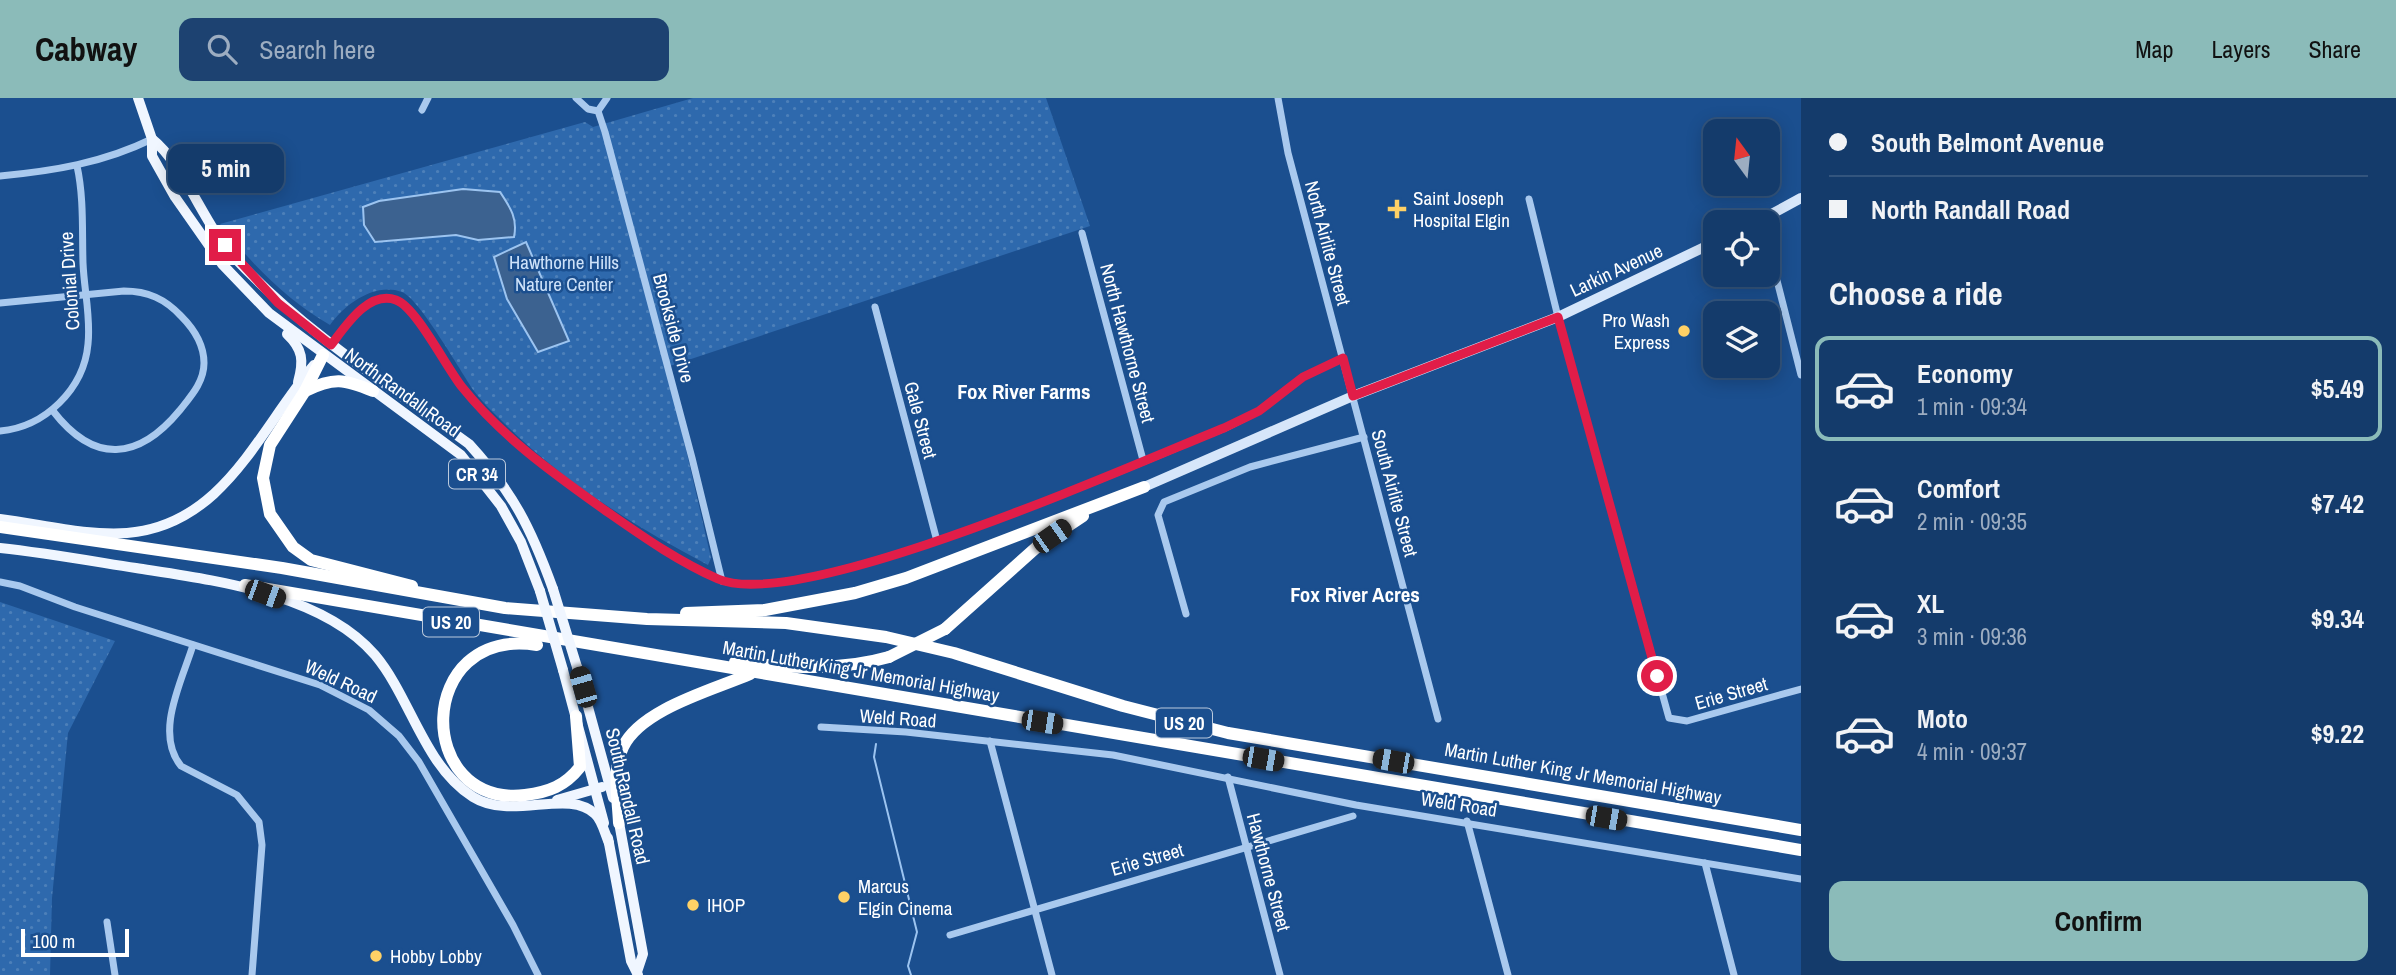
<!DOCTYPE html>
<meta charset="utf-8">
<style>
:root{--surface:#143b6b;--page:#1d4271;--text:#f1f3f6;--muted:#9dadc1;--line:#33557e;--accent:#8bbbb9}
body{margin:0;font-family:"Archivo Narrow",sans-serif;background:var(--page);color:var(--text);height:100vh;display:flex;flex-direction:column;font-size:26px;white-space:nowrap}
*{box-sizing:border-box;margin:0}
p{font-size:23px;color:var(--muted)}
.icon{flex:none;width:38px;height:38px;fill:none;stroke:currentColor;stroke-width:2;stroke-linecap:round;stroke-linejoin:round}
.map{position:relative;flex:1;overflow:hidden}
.panel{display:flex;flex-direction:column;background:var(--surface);width:595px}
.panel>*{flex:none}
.top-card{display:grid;align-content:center;height:154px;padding:0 28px;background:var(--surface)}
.needle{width:46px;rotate:345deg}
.tools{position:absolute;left:1703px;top:21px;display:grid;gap:14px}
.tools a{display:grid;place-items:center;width:77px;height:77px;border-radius:14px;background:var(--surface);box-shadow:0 4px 18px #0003,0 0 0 2px var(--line);font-size:35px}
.scale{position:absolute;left:21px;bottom:18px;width:108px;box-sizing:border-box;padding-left:7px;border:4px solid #fff;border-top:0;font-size:19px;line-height:24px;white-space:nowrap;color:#fff;-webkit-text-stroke:5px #1b4f8f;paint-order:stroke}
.end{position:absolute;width:32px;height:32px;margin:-16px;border:9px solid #e11d48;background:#fff;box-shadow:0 0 0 4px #fff}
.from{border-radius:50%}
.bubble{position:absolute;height:49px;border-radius:14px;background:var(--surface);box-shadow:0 4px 18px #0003,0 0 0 2px var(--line);font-size:23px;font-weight:700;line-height:49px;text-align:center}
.car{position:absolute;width:21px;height:42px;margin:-21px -10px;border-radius:9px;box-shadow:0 0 5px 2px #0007;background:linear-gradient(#222 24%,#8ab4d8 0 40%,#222 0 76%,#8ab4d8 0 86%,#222 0)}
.top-card b{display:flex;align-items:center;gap:24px;height:66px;font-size:26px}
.top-card b+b{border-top:2px solid var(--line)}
.top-card i{width:18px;height:18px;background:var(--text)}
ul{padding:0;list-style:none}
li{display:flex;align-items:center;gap:21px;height:105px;margin:0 14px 10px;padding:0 14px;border:4px solid transparent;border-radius:14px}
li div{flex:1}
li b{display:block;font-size:26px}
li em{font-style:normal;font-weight:700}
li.on{border-color:var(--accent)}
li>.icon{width:63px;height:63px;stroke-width:1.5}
h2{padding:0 28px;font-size:32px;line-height:84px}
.button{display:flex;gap:14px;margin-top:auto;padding:14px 28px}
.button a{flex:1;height:80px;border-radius:14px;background:var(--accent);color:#111;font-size:28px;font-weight:700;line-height:80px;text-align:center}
header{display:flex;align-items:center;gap:42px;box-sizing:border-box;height:98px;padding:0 35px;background:var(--accent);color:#111}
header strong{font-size:33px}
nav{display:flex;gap:38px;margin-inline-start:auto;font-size:24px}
.search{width:490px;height:63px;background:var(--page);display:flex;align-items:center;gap:18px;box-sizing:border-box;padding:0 24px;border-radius:14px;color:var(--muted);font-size:26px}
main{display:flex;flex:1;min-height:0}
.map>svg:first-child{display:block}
.grass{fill:url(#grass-dots)}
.water{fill:#3c6290;stroke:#9cc4f0;stroke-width:2}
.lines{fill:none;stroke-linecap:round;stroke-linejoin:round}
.stream{stroke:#9cc4f0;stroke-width:2}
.minor{stroke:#a9c9ee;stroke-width:7}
.secondary{stroke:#d6e6fa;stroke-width:10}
.primary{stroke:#f0f6ff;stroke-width:10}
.motorway{stroke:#fff;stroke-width:12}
.primary-bridge{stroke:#f0f6ff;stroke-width:10}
.motorway-bridge{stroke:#fff;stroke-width:12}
.route{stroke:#e11d48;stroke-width:9}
.poi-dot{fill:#ffd166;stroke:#1b4f8f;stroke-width:2.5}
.labels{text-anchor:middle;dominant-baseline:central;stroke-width:5;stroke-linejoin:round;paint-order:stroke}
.shield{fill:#1b4f8f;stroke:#bbcadd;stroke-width:2}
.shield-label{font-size:18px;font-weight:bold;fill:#fff}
.poi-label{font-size:19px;fill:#fff;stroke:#1b4f8f;text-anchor:start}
.street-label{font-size:19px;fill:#fff;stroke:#1b4f8f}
.park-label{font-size:19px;fill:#cfe3fa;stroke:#1b4f8f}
.neighbourhood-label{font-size:21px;font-weight:bold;fill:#fff;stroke:#1b4f8f}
</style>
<header>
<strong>Cabway</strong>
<div class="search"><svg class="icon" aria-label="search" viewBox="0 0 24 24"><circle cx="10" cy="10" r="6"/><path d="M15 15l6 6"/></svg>Search here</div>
<nav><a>Map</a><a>Layers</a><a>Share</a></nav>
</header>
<main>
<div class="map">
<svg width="1801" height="877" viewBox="0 0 1801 877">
<defs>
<pattern id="grass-dots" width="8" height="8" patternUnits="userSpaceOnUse" patternTransform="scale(1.75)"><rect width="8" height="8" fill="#2e69ad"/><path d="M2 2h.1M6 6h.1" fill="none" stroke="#4d80b9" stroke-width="1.8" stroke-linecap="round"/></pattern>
</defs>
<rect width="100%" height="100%" fill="#1b4f8f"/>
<g class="grass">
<path d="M693,0H1046L1090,128L667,269L711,460L708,467C634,428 562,383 503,324C493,314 482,304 474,293C461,274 419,200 402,194C375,184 345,206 330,227C286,202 251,165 220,126L585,24L593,29Z"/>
<polygon points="0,504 115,543 68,635 52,800 50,877 0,877"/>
</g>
<g class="water">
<path d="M463,91L500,94C510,109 518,120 514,139L478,142L456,137L375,144L364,127L363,109L379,103Z"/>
<polygon points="526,144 569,243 538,254 507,201 494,159"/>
</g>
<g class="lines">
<polyline class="stream" points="876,646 874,659 917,834 908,868 911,877"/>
<g class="minor">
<polyline points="576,0 588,11 598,13 605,34 692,360 722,483"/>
<polyline points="1278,0 1288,55 1438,621"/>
<polyline points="422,12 428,0"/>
<polyline points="598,13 607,0"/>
<path d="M0,78C53,73 103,65 152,41"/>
<polyline points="1529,101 1558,219 1669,620 1687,623 1801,591"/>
<polyline points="1082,135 1143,362"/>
<polyline points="1768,147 1801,277"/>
<path d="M0,205L124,193C148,193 165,201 181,218C194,231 204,246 204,265C204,284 191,298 180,312C138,363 94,366 53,313"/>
<polyline points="875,209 937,443"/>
<path d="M331,247C345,229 368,192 396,202C416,209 446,269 462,289C503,340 553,375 606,413C642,438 677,463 718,481C799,516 1134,366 1225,330L1259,313L1303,279L1343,260"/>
<path d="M0,333C45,329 84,291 88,246C91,219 84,192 83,165C82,134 84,99 77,68"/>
<polyline points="0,484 20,488 75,509 320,587 369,612 399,638 419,664 513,827 538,877"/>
<polyline points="1186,516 1158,417 1164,404 1250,369 1364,339"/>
<path d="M193,547C182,583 154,635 181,668L237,697L259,724L262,747L252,877"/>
<polyline points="821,629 906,634 1113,657 1356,707 1801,781"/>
<polyline points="990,643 1052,877"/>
<polyline points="1228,679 1280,877"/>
<polyline points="1467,723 1508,877"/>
<polyline points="1705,765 1734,877"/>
<polyline points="107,824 115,877"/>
<polyline points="950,837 1353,718"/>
</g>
<g class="secondary">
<polyline points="1757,124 1801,100"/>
<polyline points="1144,389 1353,298 1558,219 1715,144"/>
</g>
<g class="primary">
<polyline points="138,0 152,41 152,58 175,99 222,166 269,215 461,357 501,408 521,444 540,493"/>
<path d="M152,41C184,66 204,127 234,159C303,233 388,287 469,346C513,394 531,430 553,491"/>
<path d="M287,236C303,251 304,263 298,284"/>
<path d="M0,421C41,426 86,438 127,435C224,427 258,333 314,267"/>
<path d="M0,450C46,455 91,463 136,470C212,482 322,495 375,557C411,600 424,668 473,699C511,723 569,690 595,716C602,722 605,736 609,745"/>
<polyline points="577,569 613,700"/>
<polyline points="563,572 604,725"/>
<polyline points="557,702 602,689"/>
<polyline points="618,719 643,856 637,874"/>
<polyline points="608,740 631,863 638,877"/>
</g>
<g class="motorway">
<polyline points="323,257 305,293 270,347 263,380 270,416 293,449 311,462 412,488"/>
<path d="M305,293C334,279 344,281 373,293"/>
<polyline points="0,429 282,470 505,510 647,521 786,525 886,539 954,555 1123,608 1228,635 1801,732"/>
<polyline points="245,487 1801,752"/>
<polyline points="686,515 765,512 855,495 906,480 1144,389"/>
<polyline points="945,531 1038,448 1083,418"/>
<path d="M537,547C414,528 414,710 525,697C549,694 565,688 580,669L576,618"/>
<path d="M735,564C788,569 837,574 889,559"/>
<path d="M619,725C618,701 612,671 623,649C641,611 713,592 750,576"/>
</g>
<g class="primary-bridge">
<polyline points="553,491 577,569"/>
<polyline points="540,493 563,572"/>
</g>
<polyline class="motorway-bridge" points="889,559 945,531"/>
</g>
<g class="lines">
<path class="route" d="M225,147L278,205L331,247C345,229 368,192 396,202C416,209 446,269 462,289C503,340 553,375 606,413C642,438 677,463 718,481C800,516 1134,366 1224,330L1259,313L1303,279L1343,260L1353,298L1558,219L1657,578"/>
</g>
<g class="poi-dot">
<path d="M1393.5 100.5h7v7h7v7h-7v7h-7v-7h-7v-7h7z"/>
<circle cx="1684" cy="233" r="7"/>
<circle cx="844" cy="799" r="7"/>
<circle cx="693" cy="807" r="7"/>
<circle cx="376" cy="858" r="7"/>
</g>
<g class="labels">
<g class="shield">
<rect x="449" y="361.5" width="56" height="29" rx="5"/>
<rect x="423" y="509.5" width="56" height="29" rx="5"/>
<rect x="1156" y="610.5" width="56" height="29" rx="5"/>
</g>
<g class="shield-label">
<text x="477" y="376">CR 34</text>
<text x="451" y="524">US 20</text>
<text x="1184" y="625">US 20</text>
</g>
<g class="poi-label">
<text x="1413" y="100">Saint Joseph<tspan x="1413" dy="22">Hospital Elgin</tspan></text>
<text x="1670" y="222" text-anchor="end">Pro Wash<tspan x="1670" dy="22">Express</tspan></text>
<text x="858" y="788">Marcus<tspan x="858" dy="22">Elgin Cinema</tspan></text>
<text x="707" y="807">IHOP</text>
<text x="390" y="858">Hobby Lobby</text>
</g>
<g class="street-label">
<text transform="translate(1328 145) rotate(75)">North Airlite Street</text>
<text transform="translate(1616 172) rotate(-25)">Larkin Avenue</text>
<text transform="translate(69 183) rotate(-94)">Colonial Drive</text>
<text transform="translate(674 230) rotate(75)">Brookside Drive</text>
<text transform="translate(1128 245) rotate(75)">North Hawthorne Street</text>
<text transform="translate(403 294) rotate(36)">North Randall Road</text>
<text transform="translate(921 322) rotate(75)">Gale Street</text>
<text transform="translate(1395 395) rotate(75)">South Airlite Street</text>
<text transform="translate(861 573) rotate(10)">Martin Luther King Jr Memorial Highway</text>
<text transform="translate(341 583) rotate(25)">Weld Road</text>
<text transform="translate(1731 595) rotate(-16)">Erie Street</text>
<text transform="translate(898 620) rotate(4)">Weld Road</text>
<text transform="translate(1583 675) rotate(10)">Martin Luther King Jr Memorial Highway</text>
<text transform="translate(628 698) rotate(77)">South Randall Road</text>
<text transform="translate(1459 706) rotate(9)">Weld Road</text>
<text transform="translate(1147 761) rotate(-16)">Erie Street</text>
<text transform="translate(1269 774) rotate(75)">Hawthorne Street</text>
</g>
<g class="park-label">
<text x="564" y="164">Hawthorne Hills<tspan x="564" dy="22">Nature Center</tspan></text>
</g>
<g class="neighbourhood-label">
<text x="1024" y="293">Fox River Farms</text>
<text x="1355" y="496">Fox River Acres</text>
</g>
</g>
</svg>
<div class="tools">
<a><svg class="needle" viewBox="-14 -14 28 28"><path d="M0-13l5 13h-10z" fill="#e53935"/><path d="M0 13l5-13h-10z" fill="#9dadc1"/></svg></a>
<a><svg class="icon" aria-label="locate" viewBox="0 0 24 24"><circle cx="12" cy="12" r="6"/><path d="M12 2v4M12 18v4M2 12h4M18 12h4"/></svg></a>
<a><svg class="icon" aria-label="layers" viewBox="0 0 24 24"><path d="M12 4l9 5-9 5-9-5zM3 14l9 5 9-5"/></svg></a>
</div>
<div class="scale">100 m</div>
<i class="end from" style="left:1657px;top:578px"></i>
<i class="end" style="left:225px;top:147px"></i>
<div class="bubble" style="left:168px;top:46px;width:116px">5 min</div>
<i class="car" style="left:1052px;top:438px;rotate:55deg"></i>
<i class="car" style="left:265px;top:496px;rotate:110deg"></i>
<i class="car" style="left:583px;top:589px;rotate:344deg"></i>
<i class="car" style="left:1042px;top:624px;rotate:99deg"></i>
<i class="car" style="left:1263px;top:661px;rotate:100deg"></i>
<i class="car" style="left:1393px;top:663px;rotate:280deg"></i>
<i class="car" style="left:1606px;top:720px;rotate:100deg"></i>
</div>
<section class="panel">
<div class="top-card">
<b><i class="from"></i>South Belmont Avenue</b>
<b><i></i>North Randall Road</b>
</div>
<h2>Choose a ride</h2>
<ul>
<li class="on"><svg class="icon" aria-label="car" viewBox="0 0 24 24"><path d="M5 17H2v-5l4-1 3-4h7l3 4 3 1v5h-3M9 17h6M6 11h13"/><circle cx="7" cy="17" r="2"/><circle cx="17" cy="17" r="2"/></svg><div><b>Economy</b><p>1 min · 09:34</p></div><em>$5.49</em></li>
<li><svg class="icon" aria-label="car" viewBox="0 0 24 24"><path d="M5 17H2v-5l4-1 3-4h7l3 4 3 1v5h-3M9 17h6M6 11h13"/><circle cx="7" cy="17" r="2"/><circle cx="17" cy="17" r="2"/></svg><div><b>Comfort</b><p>2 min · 09:35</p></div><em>$7.42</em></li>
<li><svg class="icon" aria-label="car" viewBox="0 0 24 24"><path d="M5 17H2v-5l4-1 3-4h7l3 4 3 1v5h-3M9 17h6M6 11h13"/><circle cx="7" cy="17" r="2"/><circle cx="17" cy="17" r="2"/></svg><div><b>XL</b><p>3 min · 09:36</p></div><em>$9.34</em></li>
<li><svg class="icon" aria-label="car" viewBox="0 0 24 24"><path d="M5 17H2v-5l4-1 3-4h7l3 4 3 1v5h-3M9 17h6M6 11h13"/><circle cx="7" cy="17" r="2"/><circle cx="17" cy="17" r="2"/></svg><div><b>Moto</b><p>4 min · 09:37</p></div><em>$9.22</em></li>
</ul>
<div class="button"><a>Confirm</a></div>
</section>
</main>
